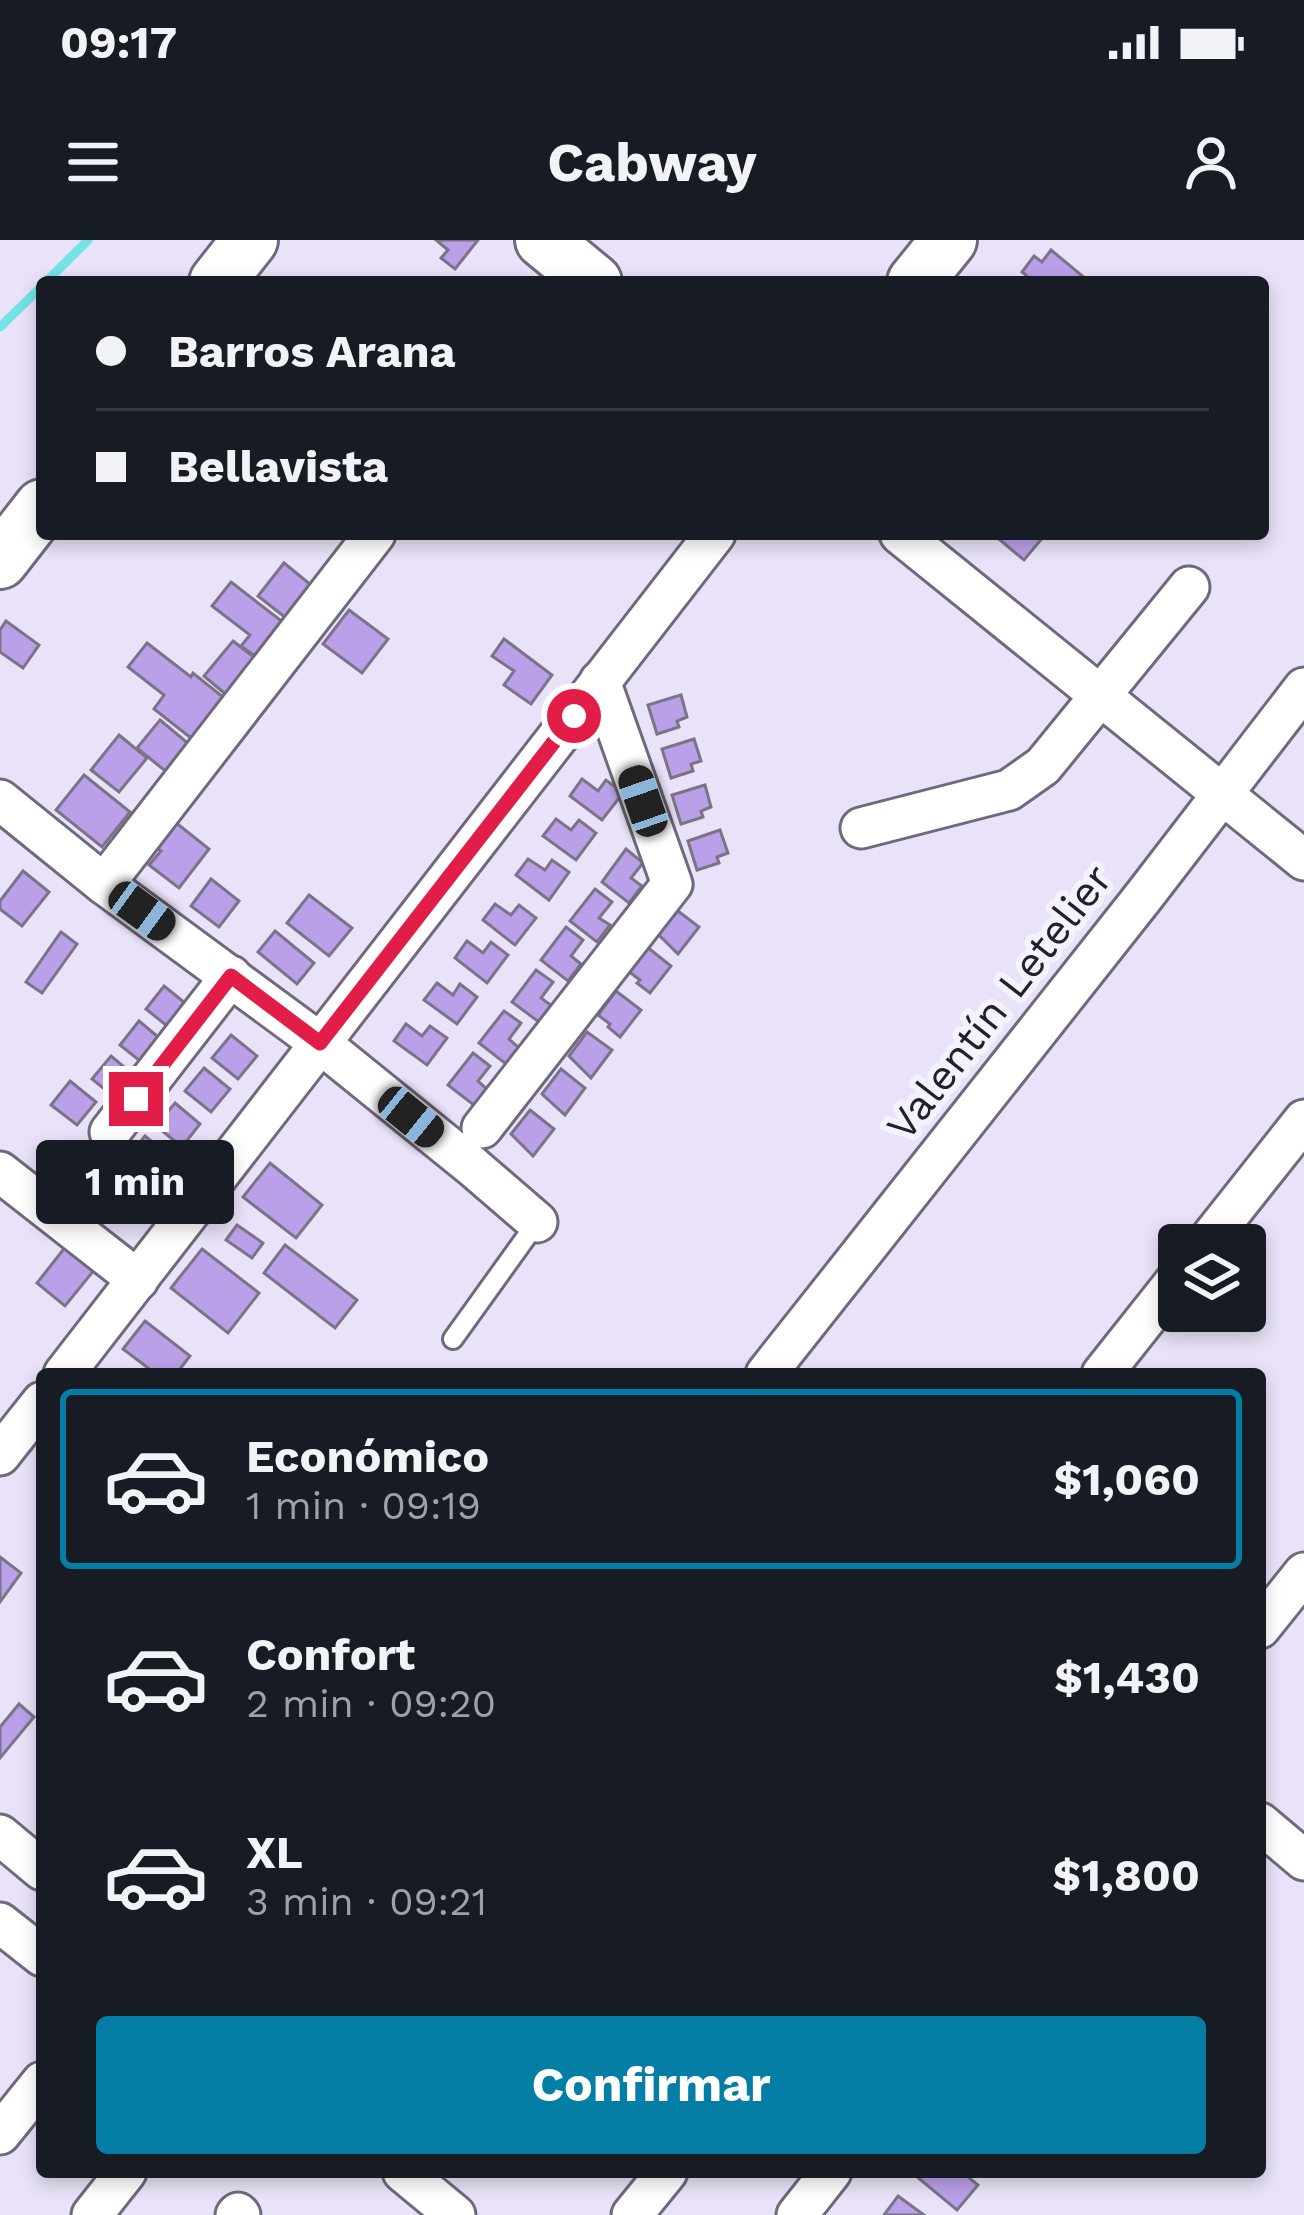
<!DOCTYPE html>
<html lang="es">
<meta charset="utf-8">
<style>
:root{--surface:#171b24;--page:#242831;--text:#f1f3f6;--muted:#9ea1a6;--line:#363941;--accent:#057ea5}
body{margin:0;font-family:"Work Sans",sans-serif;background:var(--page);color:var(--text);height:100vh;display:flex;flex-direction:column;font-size:45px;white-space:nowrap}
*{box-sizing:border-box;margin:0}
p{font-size:39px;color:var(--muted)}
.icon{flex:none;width:66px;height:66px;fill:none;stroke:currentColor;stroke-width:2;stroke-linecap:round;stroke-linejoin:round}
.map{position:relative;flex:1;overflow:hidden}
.panel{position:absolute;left:36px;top:1128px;width:1230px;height:810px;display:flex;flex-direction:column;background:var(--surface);border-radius:12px;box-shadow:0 6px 18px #0003}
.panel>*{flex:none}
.hud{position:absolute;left:36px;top:36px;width:1233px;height:264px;border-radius:12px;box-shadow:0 6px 18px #0003;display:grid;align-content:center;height:264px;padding:0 60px;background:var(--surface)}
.tools{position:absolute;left:1158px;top:984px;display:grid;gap:24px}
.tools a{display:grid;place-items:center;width:108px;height:108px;border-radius:12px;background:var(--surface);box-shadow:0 6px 18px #0003;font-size:60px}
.end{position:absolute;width:54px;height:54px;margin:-27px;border:15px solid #e11d48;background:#fff;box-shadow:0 0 0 6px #fff}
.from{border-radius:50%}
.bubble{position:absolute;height:84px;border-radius:12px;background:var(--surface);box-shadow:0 6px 18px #0003;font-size:39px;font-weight:700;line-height:84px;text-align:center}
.car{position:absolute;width:36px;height:72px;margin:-36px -18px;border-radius:15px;box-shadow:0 0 9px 3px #0007;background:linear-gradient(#222 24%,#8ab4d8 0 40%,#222 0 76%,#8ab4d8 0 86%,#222 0)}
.hud b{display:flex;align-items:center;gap:42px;height:114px;font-size:45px}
.hud b+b{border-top:3px solid var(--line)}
.hud i{width:30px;height:30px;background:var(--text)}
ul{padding:21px 0 0;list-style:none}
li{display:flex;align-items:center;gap:36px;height:180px;margin:0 24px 18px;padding:0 36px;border:6px solid transparent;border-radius:12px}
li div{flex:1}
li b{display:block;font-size:45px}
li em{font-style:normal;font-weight:700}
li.active{border-color:var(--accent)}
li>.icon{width:108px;height:108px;stroke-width:1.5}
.action{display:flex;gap:24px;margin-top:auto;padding:24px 60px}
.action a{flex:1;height:138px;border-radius:12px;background:var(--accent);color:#fff;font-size:48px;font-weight:700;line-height:138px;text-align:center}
.status{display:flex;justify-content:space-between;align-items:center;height:84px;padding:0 60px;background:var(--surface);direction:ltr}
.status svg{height:33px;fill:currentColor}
header{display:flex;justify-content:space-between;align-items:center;height:156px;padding:0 60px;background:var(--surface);font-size:54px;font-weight:700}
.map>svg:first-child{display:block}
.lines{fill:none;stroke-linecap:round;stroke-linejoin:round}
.stream{stroke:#71e3e9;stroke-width:9}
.building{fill:#baa0e8;stroke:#7b7488;stroke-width:3}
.service-casing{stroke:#6f697c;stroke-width:24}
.minor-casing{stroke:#6f697c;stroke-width:45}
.secondary-casing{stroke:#6f697c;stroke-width:60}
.service{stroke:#fff;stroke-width:18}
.minor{stroke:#fff;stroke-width:39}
.secondary{stroke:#fff;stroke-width:54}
.route{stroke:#e11d48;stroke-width:15}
.labels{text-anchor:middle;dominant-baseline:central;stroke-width:12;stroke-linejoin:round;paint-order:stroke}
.street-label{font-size:42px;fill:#232028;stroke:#f5f1fe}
</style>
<div class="status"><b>09:17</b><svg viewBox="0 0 49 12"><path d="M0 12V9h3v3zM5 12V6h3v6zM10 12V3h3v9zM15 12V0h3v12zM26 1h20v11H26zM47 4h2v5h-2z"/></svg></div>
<header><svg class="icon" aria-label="menu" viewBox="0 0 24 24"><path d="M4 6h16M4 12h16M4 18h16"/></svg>Cabway<svg class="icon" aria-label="person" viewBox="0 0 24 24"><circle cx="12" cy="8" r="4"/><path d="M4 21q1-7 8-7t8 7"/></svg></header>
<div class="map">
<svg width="1304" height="1975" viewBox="0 0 1304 1975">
<rect width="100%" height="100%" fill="#e9e2f8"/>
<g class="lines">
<g class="stream">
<polyline points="46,42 88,0"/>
<polyline points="0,87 42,46"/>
</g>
</g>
<g class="building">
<polygon points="436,0 478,0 455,29 441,18 448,10"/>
<polygon points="1051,10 1086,39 1084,42 1034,42 1022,32 1034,16 1042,22"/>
<polygon points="1004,294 1042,294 1044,296 1024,320 1000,300"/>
<polygon points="284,323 322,354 296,386 258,356"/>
<polygon points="231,342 293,390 266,424 241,406 250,395 212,366"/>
<polygon points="349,370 388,399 362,433 323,404"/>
<polygon points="6,381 39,405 23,428 0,412 0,390"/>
<polygon points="504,399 552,435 531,464 504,445 514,431 492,416"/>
<polygon points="233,401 265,426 236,463 204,436"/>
<polygon points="147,403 191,437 193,433 233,465 201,506 154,469 164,455 128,427"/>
<polygon points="681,455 687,477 677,481 679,487 657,494 648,465"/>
<polygon points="160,480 196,510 174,538 137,508"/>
<polygon points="119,495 147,518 119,552 91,530"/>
<polygon points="694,499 701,521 691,524 693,531 671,538 662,509"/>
<polygon points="84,535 130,572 102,607 56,570"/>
<polygon points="582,539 598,551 606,540 623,553 602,580 570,556"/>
<polygon points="705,545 711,567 701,571 703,577 681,584 672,555"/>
<polygon points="170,578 209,609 179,648 149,625 161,611 151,603"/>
<polygon points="556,579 571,590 579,580 596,593 576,620 543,596"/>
<polygon points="720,590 728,613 717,617 719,623 697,630 688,601"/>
<polygon points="626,609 643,623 631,638 642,646 629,663 602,642"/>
<polygon points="528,619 545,630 552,620 569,632 549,660 516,635"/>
<polygon points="23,631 49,652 22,686 0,669 0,661"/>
<polygon points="211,639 239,661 219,687 191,666"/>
<polygon points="595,649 612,662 599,678 610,685 597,702 570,681"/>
<polygon points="309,655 352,688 329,716 287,683"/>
<polygon points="495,664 511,675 519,665 536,678 515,705 483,680"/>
<polygon points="674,668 699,687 678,714 656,692"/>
<polygon points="566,687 583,700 571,716 581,724 568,741 541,720"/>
<polygon points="275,691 314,723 297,744 258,712"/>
<polygon points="61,692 77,704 42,753 26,742"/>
<polygon points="467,701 483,713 491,702 508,715 487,743 455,718"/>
<polygon points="647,707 671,726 650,753 637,743 640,740 628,731"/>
<polygon points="536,730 553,742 541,758 552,766 539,782 512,762"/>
<polygon points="437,743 453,755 460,744 477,757 457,784 424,760"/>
<polygon points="164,746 190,767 172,790 146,769"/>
<polygon points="616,751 641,770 620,797 608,787 610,784 598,775"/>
<polygon points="504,771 521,783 509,799 519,808 506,824 479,803"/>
<polygon points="139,781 164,802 145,825 120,805"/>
<polygon points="406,784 422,796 430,786 447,798 427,825 394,801"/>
<polygon points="587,792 612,810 591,838 569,816"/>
<polygon points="231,795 257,816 238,839 212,818"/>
<polygon points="473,813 490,826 478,841 488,850 475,866 448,845"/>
<polygon points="111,816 136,837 118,860 92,839"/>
<polygon points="204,828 230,849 211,872 185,851"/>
<polygon points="561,829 585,848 565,875 542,854"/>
<polygon points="70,841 96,862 77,885 51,865"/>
<polygon points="175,863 200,884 182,907 156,886"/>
<polygon points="530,870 554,889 533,916 511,894"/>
<polygon points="145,896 170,917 152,940 126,920"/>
<polygon points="270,923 322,965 296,998 243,957"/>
<polygon points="237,985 263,1003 252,1018 226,1000"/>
<polygon points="67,1005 95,1029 65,1066 37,1043"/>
<polygon points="285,1005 357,1060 335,1088 264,1033"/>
<polygon points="202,1009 259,1053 228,1093 171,1048"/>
<polygon points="145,1081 190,1116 176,1134 156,1134 123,1109"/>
<polygon points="0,1317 21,1333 0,1362"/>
<polygon points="19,1464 34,1477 0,1518 0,1487"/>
<polygon points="911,1932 962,1932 978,1945 957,1970"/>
<polygon points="898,1956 924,1975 884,1975"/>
</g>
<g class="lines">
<defs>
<polyline id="service" points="453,1099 537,982"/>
<g id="minor">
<polyline points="900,294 1304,620"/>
<polyline points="0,560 104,644 320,803 472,926 537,982"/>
<polyline points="861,588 1009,550 1043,526 1189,347"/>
<polyline points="104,644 375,294"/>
<polyline points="482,888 672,644 600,441"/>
<polyline points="110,892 231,736"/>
<polyline points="0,932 138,1040"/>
<polyline points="1205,1005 1304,880"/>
<polyline points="64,1134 715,294"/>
<polyline points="766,1134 1144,656 1304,448"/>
<polyline points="1102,1134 1179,1037"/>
<polyline points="0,1215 42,1162"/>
<polyline points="1260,1388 1304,1333"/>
<polyline points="1260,1583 1304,1620"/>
<polyline points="0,1595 42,1630"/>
<polyline points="0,1683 42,1716"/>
<polyline points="0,1894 42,1842"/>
<polyline points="403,1932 455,1975"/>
<polyline points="92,1975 126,1932"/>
<polyline points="236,1975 238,1973 240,1975"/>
<polyline points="632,1975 667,1932"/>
<polyline points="797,1975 831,1932"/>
</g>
<g id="secondary">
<polyline points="543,0 594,42"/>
<polyline points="217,42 250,0"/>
<polyline points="915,42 949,0"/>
<polyline points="0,321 42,267"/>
</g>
</defs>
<use href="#service" class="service-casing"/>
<use href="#minor" class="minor-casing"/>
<use href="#secondary" class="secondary-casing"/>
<use href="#service" class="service"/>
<use href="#minor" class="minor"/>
<use href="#secondary" class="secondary"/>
</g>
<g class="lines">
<polyline class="route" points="136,859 231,736 320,803 574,476"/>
</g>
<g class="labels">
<g class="street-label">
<text transform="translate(999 762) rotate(-52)">Valentín Letelier</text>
</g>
</g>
</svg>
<div class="tools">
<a><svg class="icon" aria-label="layers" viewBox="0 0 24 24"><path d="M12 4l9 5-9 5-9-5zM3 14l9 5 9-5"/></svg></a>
</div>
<i class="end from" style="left:574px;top:476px"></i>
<i class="end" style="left:136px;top:859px"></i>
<div class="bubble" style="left:36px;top:900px;width:198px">1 min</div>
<i class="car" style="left:643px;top:561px;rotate:341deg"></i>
<i class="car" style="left:142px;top:671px;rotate:126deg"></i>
<i class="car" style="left:411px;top:877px;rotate:129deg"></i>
<div class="hud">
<b><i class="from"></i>Barros Arana</b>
<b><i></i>Bellavista</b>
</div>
<section class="panel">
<ul>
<li class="active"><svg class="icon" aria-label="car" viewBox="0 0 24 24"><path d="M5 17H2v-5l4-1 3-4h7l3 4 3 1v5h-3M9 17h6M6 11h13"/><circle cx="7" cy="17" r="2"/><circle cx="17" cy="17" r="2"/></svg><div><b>Económico</b><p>1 min · 09:19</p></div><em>$1,060</em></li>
<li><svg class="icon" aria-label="car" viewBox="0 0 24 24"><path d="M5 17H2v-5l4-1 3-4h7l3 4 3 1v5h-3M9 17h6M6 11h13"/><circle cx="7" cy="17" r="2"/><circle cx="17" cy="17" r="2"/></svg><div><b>Confort</b><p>2 min · 09:20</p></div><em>$1,430</em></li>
<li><svg class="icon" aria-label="car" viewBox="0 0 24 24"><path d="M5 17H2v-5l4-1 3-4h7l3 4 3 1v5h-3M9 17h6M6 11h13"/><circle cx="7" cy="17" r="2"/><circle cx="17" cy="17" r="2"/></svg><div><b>XL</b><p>3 min · 09:21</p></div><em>$1,800</em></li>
</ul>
<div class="action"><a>Confirmar</a></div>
</section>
</div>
